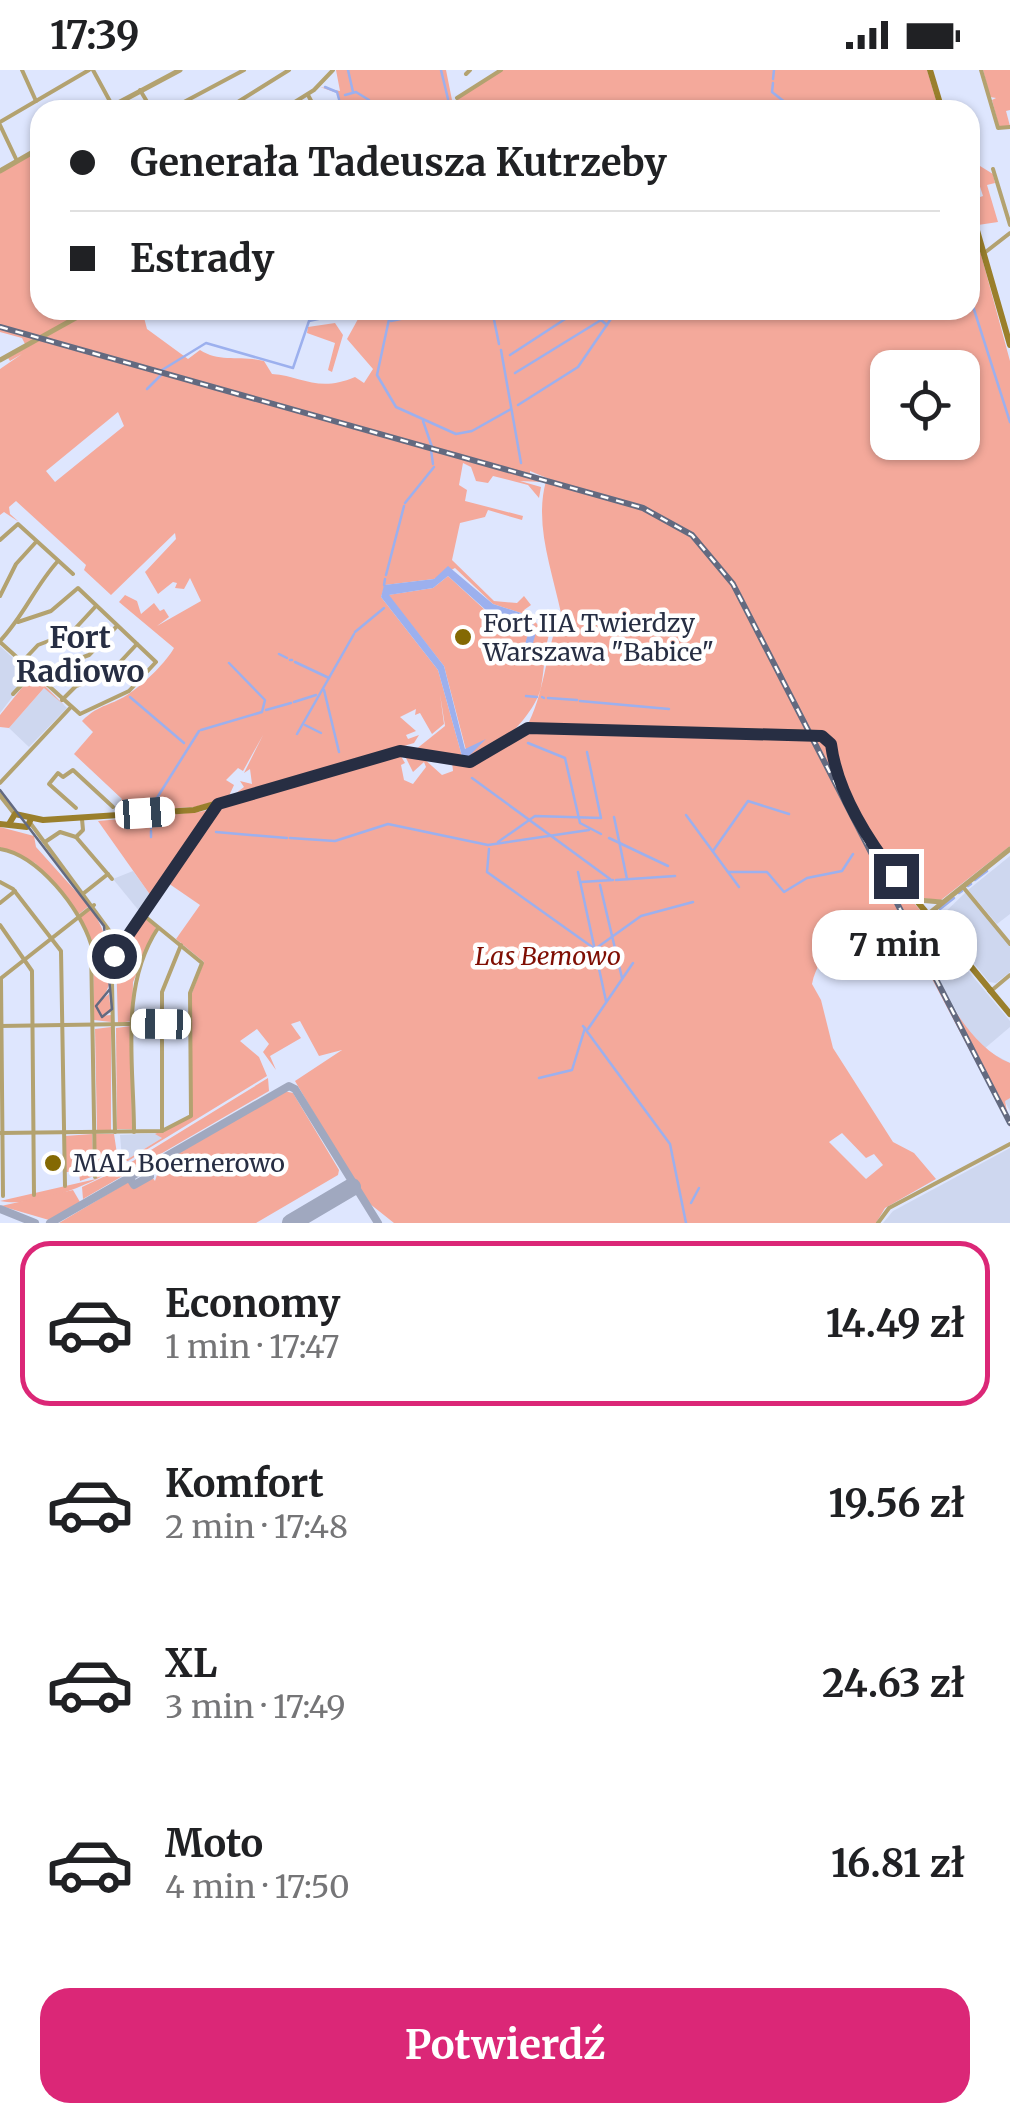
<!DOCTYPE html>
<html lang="pl">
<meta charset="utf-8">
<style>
:root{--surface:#fff;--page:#f2f2f2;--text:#202124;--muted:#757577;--line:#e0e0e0;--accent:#db2777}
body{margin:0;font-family:Merriweather,serif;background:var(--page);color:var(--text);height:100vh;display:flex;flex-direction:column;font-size:38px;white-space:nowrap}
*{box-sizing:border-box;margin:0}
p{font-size:32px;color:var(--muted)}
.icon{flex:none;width:55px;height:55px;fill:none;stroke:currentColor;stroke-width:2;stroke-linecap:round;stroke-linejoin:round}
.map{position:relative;height:1153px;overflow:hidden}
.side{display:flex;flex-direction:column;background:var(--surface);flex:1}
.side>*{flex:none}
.top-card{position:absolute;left:30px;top:30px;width:950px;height:220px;border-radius:30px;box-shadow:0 2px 8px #0004;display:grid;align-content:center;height:220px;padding:0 40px;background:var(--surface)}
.buttons{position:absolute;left:870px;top:280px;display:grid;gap:20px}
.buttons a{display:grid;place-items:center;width:110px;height:110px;border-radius:20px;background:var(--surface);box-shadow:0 2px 8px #0004;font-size:50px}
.end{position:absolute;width:45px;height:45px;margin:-22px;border:12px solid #272e43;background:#fff;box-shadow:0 0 0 5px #fff}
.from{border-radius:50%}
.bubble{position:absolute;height:70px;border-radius:30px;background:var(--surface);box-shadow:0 2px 8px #0004;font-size:32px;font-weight:700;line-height:70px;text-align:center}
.car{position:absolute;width:30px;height:60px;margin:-30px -15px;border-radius:12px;box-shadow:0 0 8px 2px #0007;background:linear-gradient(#fff 24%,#345 0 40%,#fff 0 76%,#345 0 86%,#fff 0)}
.top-card b{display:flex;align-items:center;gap:35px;height:95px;font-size:38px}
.top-card b+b{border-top:2px solid var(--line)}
.top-card i{width:25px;height:25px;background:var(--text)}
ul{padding:18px 0 0;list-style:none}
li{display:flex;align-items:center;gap:30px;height:165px;margin:0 20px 15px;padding:0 20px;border:5px solid transparent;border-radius:30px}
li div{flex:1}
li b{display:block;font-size:38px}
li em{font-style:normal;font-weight:700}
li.active{border-color:var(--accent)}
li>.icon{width:90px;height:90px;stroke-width:1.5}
.button{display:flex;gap:20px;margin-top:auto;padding:20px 40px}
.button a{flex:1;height:115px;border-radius:30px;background:var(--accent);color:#fff;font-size:40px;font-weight:700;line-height:115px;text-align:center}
.status{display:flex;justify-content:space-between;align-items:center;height:70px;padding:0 50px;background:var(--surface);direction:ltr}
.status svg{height:28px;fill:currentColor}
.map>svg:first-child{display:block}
.built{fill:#ced7ef}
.green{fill:#f4a99b;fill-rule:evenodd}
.water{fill:#9cb0ee}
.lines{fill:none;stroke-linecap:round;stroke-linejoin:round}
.stream{stroke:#9cb0ee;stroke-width:2.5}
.taxiway{stroke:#a0a8bf;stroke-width:8}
.runway{stroke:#a0a8bf;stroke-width:18}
.minor{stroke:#b3a270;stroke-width:4}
.tertiary{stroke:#b3a270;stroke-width:5}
.secondary{stroke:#9a7f2c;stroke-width:6}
.tram{stroke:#636a80;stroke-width:2.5}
.rail-casing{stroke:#636a80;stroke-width:6}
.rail{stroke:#fff;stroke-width:2.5;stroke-dasharray:8;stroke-linecap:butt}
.route{stroke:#272e43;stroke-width:12}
.poi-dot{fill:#846903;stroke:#fff;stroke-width:4}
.labels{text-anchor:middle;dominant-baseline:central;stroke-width:9;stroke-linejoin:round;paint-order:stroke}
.poi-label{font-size:25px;fill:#272e43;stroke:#fff;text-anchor:start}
.park-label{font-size:25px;font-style:italic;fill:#7f0e03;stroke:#fff}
.quarter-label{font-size:30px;font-weight:bold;fill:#272e43;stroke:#fff}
</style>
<div class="status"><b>17:39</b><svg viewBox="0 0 49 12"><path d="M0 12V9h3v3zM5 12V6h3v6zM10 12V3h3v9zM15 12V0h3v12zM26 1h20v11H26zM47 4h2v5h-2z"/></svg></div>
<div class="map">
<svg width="1010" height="1153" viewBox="0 0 1010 1153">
<rect width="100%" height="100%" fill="#dee6fe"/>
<g class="built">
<polygon points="0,576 30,604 0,643"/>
<polygon points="45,617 67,638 29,677 9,658"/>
<polygon points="1010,786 1010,844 997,854 968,820"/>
<polygon points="133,801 151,826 140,842 113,809"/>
<polygon points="966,822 1010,876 1010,902 996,913 989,912 938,849"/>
<polygon points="911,848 929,854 1010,951 1010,957 984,979 1010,993 1010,1041 907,849"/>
<polygon points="161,1063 162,1068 128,1089 122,1088 120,1065"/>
<polygon points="1010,1078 1010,1153 883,1153 893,1141"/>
</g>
<g class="green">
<polygon points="336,0 446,0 454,40 340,40 337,23 320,17 340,21"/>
<polygon points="503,0 927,0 939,40 456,40 456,28"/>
<polygon points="983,0 1010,0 1010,40 1006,41 1010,56 999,57 992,30 996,28 990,27"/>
<polygon points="40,80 40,240 87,241 25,274 22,268 0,262 0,103"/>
<polygon points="980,96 993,104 995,113 987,115 998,152 978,155 971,130 983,126 974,98"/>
<path d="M970,144L1010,291V776L941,830L919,828C881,783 840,733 832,673L810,661L799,639L808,661L537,656L529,652C546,617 546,578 561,543C552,500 534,454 546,411L566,416L530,401V405H525L542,412L520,411L541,417L539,428L528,415L493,406L488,413L476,411L471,397L463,393L459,415L467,420L465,431L523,446L522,450L488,440L485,447L460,453L452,490L494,531L517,533L524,526L531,535L524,540L539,556L557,548C543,568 546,593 541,617C536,643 496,684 470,688C454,691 431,683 415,680L445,656L440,624L444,654L432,664L420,643L415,645L416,639L400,647L416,661L406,665L408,669L419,665L414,673L231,727L244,717L240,711L252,714L250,699L244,703L263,665L243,701L238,698L226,710L234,715L228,728L194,737L125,741L119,733L122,729L74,684L93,662L82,651C100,633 112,636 130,623C145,613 167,591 174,578L119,532L125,525L137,531L141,544L154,533L160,541L164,539L169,547L157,556L201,531L190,508L184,519L175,518L177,513L173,512L158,524L145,502L176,469L175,463L111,525L84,500L86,495L16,431L9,437L10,444L19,452L4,442L0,445V299L22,284L10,291L8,288L93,240L83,249L99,240H142L147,259L188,289L200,280C220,293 241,285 264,291L272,304C302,306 318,323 355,307L364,313L373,299L347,269L363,240H970ZM888,298H962V372H888ZM118,342L124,356L55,412L46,401ZM455,498L493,534L524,544L537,559L522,587L518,578L524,577L531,558L514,546L497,551L448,506L433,518L388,525L444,596L466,680L462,686L438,600L381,527L385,515L434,509Z"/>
<polygon points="335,253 343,265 332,302 328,300 335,273 307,263 308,257"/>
<polygon points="33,604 64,635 44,618 9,658 0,657 0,645"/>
<path d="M524,660L813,665L825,669L833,700L876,783L894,806L892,809L931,852L921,847L914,853L907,849C930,894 962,975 1010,993V1028L1005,1031L1010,1057L902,852L876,842C850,861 819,880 812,914L821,930L833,978L893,1072L914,1083L936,1109L885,1138L876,1153H394L365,1130L295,1011L342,980L319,986L300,951L291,954L301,968L270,986L276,1000L263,982L269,974L257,959L240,971L259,987L267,1006L128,1091H124L120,1087L128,1089L162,1068L155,1064L191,1047L190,928L204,892L176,869L200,835L168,813L223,736L399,683L405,693L401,695L404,710L413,714L426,697L424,692L413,702L405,686L423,688L442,705L453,701L452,692L468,695ZM842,1063L866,1088L874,1084L883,1095L866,1109L829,1072Z"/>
<polygon points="212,739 151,826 98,751 199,742"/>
<polygon points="0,757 34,766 36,777 89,836 79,844 35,793 0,777"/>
<path d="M91,839C108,863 123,909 98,933L109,924L111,942L100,946L111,945V952L94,950L93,882L80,847Z"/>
<polygon points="144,847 156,856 155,861 133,912 132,951 118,953 116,887"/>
<polygon points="131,956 132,1059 117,1059 116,958"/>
<polygon points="111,957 111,1060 97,1060 95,959"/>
<polygon points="268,1008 269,1021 83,1129 82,1117 120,1099"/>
<polygon points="284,1021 293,1023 339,1100 338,1105 256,1153 59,1153 128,1112 133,1117 152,1107 155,1111 158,1102 151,1099"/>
<polygon points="92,1064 94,1106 80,1111 79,1102 66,1102 65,1066"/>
<path d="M96,1064H114L119,1097C89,1115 36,1138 0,1131L96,1109Z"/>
<polygon points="73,1120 80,1132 49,1150 1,1136"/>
</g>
<polygon class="water" points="448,496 493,534 524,544 537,559 529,587 513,581 524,577 530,558 514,546 498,551 448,506 433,518 389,525 444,596 465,679 486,669 467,688 462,686 438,600 381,527 384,515 434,509"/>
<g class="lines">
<g class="stream">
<polyline points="348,0 353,22"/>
<polyline points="441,0 448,29"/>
<polyline points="773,9 774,0"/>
<polyline points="773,13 772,22 795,40"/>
<polyline points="325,17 337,22 342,40"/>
<polyline points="345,25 356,22 369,30 371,40"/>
<polyline points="449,37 450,40"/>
<polyline points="970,227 1010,352"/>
<polyline points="391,240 377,305 396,337 456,364 472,361 511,339"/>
<polyline points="492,240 499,274"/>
<polyline points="391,251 433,242"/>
<polyline points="501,280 521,393"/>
<polyline points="510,285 579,240"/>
<polyline points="162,300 206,273 293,298 309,251 359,240"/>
<polyline points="515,303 601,250 607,255"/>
<polyline points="147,319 161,305"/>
<polyline points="518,335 578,297 617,240"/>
<polyline points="423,351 432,377"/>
<polyline points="431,380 433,394"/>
<polyline points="405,433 434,397"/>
<polyline points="386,505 404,436"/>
<polyline points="384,515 385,509"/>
<polyline points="355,562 384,538"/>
<polyline points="279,584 287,588"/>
<polyline points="290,590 292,590"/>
<polyline points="295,592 329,608"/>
<polyline points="324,620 339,682"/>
<polyline points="526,626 537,627"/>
<polyline points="130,627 184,673"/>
<polyline points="542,627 544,628"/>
<polyline points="548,628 577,630"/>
<polyline points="580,631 669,639"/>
<polyline points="294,632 316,625"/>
<polyline points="266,640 291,633"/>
<polyline points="305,655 321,663"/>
<polyline points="201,660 262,642 265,630 229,593"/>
<polyline points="297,664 354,564"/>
<polyline points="528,673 565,688 580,753 601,764"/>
<polyline points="472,708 610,809"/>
<polyline points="150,739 199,661"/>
<polyline points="686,745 739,817"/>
<polyline points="614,747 627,809"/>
<polyline points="150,749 151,758"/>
<polyline points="151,761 151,767"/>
<polyline points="216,762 287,768"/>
<polyline points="290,768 335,771 388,754 488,775 589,760"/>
<polyline points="609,768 668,796"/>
<polyline points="498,772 535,746 601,748 587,682"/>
<polyline points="489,779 487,802 595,879 641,846 693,832"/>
<polyline points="713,781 748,731 789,744"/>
<polyline points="578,802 606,931"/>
<polyline points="728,802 767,802 784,822 807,808 842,801 853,784"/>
<polyline points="616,810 675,806"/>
<polyline points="975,810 987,801"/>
<polyline points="896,811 905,821"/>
<polyline points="581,812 613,810"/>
<polyline points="600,815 622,908"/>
<polyline points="968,816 971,814"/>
<polyline points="959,823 962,821"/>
<polyline points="940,839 954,828"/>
<polyline points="935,847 935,844"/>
<polyline points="583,956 670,1074 686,1153"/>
<polyline points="588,959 633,893"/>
<polyline points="539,1008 572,1000 585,958"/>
<polyline points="691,1133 699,1118"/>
</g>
<g class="taxiway">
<polyline points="129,1107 134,1115 150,1106 146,1097"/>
<polyline points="0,1139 35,1153"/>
<polyline points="50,1153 289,1016 295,1019 378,1153"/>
</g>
<polyline class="runway" points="291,1153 352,1117"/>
<g class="minor">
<polyline points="22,0 36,31"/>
<polyline points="93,0 112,35"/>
<polyline points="981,0 998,58 1010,57"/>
<polyline points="466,4 470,0"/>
<polyline points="140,20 152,40"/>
<polyline points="308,25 316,40"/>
<polyline points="457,28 501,0"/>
<polyline points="169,40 244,0"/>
<polyline points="225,40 289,0"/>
<polyline points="282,40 314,20 333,0"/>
<polyline points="0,52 89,0"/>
<polyline points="0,55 17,91"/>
<polyline points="993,99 1010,155"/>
<polyline points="983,184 1010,163"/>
<polyline points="0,470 18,454 73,504"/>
<polyline points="0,526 16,494 36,472"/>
<path d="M0,571C24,546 35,516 58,491"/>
<polyline points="0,572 80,644 129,621 156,592 78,518 51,541 18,552"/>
<polyline points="22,592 38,575 72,562 96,536"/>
<polyline points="42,611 56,597 89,585 117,556"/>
<polyline points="13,624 33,603"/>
<polyline points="62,630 76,616 109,604 137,574"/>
<polyline points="0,713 71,637"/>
<polyline points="76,738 49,714 58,703 63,707 73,700 113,737"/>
<polyline points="31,754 111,863 115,1062"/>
<polyline points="76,767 112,809"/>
<polyline points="45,772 60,762 76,767 83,760 82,749"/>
<path d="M0,779C38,785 80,838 91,874L95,1107"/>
<polyline points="0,812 13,819 61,881 65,1116"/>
<polyline points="963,817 1010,874"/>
<polyline points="84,823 108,804"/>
<polyline points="0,833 15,821"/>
<polyline points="0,855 32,901 34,1125"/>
<polyline points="114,885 218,734"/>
<polyline points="0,909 94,835"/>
<polyline points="1,909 3,1126"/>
<polyline points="991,921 1010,905"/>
<polyline points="0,956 190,953"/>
<polyline points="162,1061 162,922 181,875"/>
<path d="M134,1062C134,994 119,917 158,858"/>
<polyline points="0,1063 162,1061 191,1046 190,923 202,893 142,844"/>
<polyline points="878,1153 889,1138 1010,1074"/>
</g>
<g class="tertiary">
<polyline points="105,40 180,0"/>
<polyline points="0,101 40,78"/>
<polyline points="0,290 90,240"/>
<polyline points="0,725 15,744"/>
<polyline points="918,830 941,832"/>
<polyline points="931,842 1010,779"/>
</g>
<g class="secondary">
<polyline points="930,0 942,40"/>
<polyline points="970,136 1010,275"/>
<polyline points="0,754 27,757 31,749"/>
<path d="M9,754L15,744L43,750L194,740L400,681L470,692L528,658L815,663L831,674C839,738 886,793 925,841V847L931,848L991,921"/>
<polyline points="990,920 1010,944"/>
</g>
<polyline class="tram" points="0,720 104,856 112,939 102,947 96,936 110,919"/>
<defs>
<polyline id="rail" points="0,257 643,438 692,465 733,514 1010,1053"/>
</defs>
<use href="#rail" class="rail-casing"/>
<use href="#rail" class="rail"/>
</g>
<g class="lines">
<path class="route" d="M114,886L218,734L400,681L470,692L528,658L822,666L831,674C837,721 867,769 896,806"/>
</g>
<g class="poi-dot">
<circle cx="463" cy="567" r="10"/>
<circle cx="53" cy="1093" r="10"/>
</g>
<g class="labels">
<g class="poi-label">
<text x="483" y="553">Fort IIA Twierdzy<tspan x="483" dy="29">Warszawa "Babice"</tspan></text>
<text x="73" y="1093">MAL Boernerowo</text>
</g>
<g class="park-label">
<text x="548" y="886">Las Bemowo</text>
</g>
<g class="quarter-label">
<text x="80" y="567">Fort<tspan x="80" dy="34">Radiowo</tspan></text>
</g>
</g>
</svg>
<div class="buttons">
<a><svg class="icon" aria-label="locate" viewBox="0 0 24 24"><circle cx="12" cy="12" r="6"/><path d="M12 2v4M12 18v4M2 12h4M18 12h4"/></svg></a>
</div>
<i class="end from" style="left:114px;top:886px"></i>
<i class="end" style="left:896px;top:806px"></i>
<div class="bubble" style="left:812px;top:840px;width:165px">7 min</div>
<i class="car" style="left:145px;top:743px;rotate:86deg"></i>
<i class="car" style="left:161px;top:954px;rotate:271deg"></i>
<div class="top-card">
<b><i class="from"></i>Generała Tadeusza Kutrzeby</b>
<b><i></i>Estrady</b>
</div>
</div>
<section class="side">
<ul>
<li class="active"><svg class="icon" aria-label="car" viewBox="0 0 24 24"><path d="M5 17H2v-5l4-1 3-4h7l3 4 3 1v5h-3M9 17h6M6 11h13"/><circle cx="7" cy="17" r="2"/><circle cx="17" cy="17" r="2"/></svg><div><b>Economy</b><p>1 min · 17:47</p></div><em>14.49 zł</em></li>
<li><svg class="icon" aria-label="car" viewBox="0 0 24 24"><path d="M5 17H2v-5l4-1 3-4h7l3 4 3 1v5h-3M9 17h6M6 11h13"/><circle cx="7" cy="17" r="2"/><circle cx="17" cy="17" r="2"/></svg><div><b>Komfort</b><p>2 min · 17:48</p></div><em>19.56 zł</em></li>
<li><svg class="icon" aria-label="car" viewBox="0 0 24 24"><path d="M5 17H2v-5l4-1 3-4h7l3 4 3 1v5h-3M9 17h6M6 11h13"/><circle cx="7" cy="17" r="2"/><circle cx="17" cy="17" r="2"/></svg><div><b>XL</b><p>3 min · 17:49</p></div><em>24.63 zł</em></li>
<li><svg class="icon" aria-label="car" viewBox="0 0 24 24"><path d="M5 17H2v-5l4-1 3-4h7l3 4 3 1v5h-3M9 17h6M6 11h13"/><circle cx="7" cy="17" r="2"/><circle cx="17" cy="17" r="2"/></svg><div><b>Moto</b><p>4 min · 17:50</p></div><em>16.81 zł</em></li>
</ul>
<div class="button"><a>Potwierdź</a></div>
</section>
